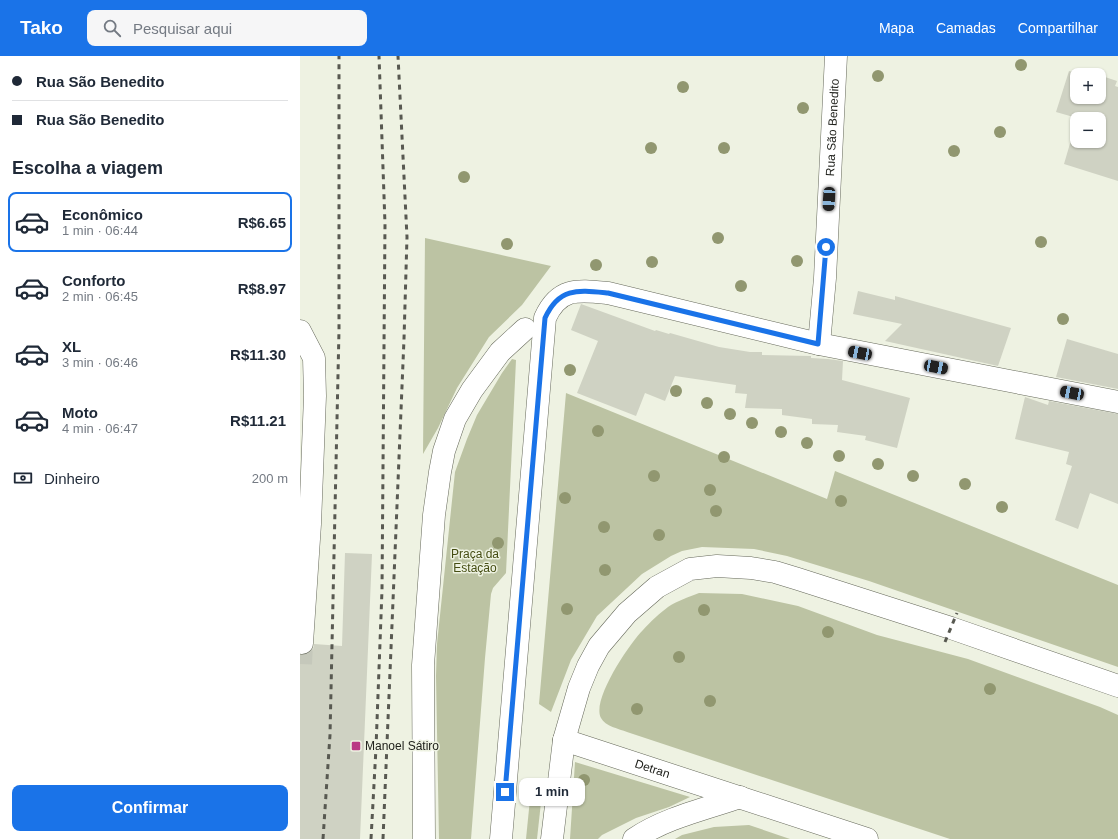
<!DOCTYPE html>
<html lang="pt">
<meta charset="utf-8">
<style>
:root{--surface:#fff;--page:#f6f6f7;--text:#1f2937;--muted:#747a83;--line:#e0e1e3;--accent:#1a73e8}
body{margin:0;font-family:Helvetica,sans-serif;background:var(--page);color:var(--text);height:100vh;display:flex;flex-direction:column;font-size:15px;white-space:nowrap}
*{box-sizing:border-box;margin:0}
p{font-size:13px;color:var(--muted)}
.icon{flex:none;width:22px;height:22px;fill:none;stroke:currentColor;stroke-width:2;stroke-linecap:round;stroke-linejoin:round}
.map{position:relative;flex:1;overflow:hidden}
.details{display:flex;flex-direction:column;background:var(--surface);width:300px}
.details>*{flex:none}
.hud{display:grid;align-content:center;height:88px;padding:0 12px;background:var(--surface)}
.tools{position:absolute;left:770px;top:12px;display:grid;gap:8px}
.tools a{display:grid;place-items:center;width:36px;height:36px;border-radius:8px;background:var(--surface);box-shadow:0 1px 3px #0004;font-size:20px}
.end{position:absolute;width:18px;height:18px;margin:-9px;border:5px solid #1a73e8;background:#fff;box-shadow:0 0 0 2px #fff}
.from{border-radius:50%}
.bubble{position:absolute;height:28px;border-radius:8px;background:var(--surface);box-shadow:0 1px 3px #0004;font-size:13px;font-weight:700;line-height:28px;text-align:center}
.car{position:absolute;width:12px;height:24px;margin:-12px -6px;border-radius:5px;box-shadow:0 0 3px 1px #0007;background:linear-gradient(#222 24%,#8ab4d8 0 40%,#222 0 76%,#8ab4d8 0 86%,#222 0)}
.hud b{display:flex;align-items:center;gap:14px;height:38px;font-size:15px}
.hud b+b{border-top:1px solid var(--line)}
.hud i{width:10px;height:10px;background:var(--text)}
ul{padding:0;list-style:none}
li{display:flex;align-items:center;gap:12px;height:60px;margin:0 8px 6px;padding:0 4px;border:2px solid transparent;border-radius:8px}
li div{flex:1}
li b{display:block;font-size:15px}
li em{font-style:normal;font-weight:700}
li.selected{border-color:var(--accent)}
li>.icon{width:36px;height:36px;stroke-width:1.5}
h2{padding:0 12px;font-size:18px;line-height:48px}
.pay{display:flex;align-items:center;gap:10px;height:44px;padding:0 12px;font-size:15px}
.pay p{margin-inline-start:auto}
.button{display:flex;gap:8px;margin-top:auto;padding:8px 12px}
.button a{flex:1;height:46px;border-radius:8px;background:var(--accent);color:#fff;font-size:16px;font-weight:700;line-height:46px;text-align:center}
header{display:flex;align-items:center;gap:24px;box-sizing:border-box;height:56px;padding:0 20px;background:var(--accent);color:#fff}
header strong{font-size:19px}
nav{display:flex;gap:22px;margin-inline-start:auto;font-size:14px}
.search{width:280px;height:36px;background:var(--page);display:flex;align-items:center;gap:10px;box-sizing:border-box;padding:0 14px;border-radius:8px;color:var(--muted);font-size:15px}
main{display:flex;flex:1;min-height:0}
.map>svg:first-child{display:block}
.green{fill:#bcc3a3}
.building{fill:#cfd2c3;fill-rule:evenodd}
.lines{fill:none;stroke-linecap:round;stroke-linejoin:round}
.minor-tunnel{stroke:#c5c8bb;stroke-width:22;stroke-dasharray:22 11;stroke-linecap:butt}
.minor-casing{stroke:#66695b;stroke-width:23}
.minor{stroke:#fff;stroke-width:22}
.rail{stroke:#585951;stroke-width:3;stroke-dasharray:5 5;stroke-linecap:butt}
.tree{fill:#919770}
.route{stroke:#1a73e8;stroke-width:5}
.poi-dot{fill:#ba3a85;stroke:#eef2e2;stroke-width:1.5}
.labels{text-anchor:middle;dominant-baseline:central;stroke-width:3;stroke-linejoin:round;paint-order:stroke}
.street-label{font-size:12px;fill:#21221d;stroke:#eef2e2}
.park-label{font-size:12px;fill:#454d13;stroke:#eef2e2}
.poi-label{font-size:12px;fill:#21221d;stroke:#eef2e2;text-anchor:start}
</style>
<header>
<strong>Tako</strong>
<div class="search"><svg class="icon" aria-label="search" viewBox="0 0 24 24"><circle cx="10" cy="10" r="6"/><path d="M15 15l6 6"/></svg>Pesquisar aqui</div>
<nav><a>Mapa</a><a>Camadas</a><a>Compartilhar</a></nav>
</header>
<main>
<section class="details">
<div class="hud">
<b><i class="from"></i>Rua São Benedito</b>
<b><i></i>Rua São Benedito</b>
</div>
<h2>Escolha a viagem</h2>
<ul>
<li class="selected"><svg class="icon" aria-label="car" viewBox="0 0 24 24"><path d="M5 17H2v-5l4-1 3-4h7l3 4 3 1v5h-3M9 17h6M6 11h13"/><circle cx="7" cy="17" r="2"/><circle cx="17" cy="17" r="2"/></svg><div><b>Econômico</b><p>1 min · 06:44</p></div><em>R$6.65</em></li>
<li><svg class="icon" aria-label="car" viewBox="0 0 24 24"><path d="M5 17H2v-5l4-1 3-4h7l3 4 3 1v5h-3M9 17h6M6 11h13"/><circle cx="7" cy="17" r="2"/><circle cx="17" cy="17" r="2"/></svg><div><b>Conforto</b><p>2 min · 06:45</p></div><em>R$8.97</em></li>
<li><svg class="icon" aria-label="car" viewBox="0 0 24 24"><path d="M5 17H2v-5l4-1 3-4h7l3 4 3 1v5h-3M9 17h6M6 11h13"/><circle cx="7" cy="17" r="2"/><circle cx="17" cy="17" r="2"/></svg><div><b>XL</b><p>3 min · 06:46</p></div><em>R$11.30</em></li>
<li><svg class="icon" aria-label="car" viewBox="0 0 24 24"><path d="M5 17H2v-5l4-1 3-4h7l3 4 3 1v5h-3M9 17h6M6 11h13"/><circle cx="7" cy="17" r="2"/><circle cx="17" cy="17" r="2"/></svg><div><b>Moto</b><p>4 min · 06:47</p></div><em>R$11.21</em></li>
</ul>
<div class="pay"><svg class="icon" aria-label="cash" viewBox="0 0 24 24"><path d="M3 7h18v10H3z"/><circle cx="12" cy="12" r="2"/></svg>Dinheiro<p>200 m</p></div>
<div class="button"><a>Confirmar</a></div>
</section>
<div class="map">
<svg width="818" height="783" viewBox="0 0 818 783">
<rect width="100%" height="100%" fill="#eef2e2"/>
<g class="green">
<polygon points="125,182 251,210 222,249 189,281 157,332 138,372 123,398"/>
<polygon points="212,303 216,304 206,517 193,532 191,538 185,602 171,783 139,783 136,620 137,588 155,416 167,383 177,359 202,317"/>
<polygon points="266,337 527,443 535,415 818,529 818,611 569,525 487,500 454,493 402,491 382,495 371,500 342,518 297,560 271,604 251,656 239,648"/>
<path d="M399,537L442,538L498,550L577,579L668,603L800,651L818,659V783H650L327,676C319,673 305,670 301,662C291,644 330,587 343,574C350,566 360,557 368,551C377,545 389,541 399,537Z"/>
<polygon points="275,706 390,741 369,751 336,762 302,779 298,783 270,783"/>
<polygon points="232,723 238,723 243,728 237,783 226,783"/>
<polygon points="449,769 490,783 375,783 382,779 414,771"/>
</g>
<g class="building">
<path d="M769,15L782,19H777V41H799V19L817,25L815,30L818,31V125L764,108L776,67L775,66L777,62L756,56ZM777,63H799V85H777Z"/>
<polygon points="558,235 595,244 595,240 711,272 698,310 585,285 602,268 553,258"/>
<polygon points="281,248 355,275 356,274 369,278 370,277 419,291 450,296 462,296 462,299 511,300 511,302 528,303 543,305 542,324 610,342 597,392 565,384 566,380 537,376 538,369 512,368 512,363 482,359 482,353 445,352 447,338 435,337 436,329 375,320 365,345 345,337 336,360 277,337 298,285 271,274"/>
<polygon points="767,283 818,298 818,333 756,321"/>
<polygon points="725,341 748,349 749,345 818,358 818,448 790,437 778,473 755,464 772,410 766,408 769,396 715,383"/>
<polygon points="45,497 72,498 60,783 0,783 0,599 8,598 13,594 14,588 42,590"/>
</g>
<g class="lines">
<polyline class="minor-tunnel" points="1,608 2,587"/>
<defs>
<g id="minor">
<polyline points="0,275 14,302 15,340 10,468 2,587"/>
<path id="s1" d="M519,288L525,222L536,0"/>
<path id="s2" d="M264,684L567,783"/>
<polyline points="124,783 123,609 134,459 140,416 144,395 155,363 172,334 200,296 225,273"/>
<path d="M201,783L245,262C259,231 278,234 308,237L519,288L818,346"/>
<polyline points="252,783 264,684 279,632 288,610 299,590 327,557 357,531 390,513 417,510 451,512 475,516 498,523 651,572 818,630"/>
<path d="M334,783C365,762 405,753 440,741"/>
</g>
</defs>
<use href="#minor" class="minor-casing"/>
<use href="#minor" class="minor"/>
<g class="rail">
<polyline points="645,586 657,557"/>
<polyline points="23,783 30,679 39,274 39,0"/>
<polyline points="71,783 76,692 82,534 85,168 79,0"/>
<polyline points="83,783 104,283 107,181 98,0"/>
</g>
</g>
<g class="tree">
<circle cx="721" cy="9" r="6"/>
<circle cx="578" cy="20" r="6"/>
<circle cx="383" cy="31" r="6"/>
<circle cx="503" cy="52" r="6"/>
<circle cx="700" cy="76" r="6"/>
<circle cx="351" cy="92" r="6"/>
<circle cx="424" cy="92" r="6"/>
<circle cx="654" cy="95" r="6"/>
<circle cx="164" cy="121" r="6"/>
<circle cx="418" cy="182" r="6"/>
<circle cx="741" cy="186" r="6"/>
<circle cx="207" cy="188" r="6"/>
<circle cx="497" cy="205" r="6"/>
<circle cx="352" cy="206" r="6"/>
<circle cx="296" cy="209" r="6"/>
<circle cx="441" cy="230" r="6"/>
<circle cx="763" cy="263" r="6"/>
<circle cx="270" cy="314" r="6"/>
<circle cx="376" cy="335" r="6"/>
<circle cx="407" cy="347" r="6"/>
<circle cx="430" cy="358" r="6"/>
<circle cx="452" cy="367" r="6"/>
<circle cx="298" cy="375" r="6"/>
<circle cx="481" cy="376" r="6"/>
<circle cx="507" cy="387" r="6"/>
<circle cx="539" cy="400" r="6"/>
<circle cx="424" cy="401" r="6"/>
<circle cx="578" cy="408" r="6"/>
<circle cx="354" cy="420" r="6"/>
<circle cx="613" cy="420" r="6"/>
<circle cx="665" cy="428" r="6"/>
<circle cx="410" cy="434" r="6"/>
<circle cx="265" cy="442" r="6"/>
<circle cx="541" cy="445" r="6"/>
<circle cx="702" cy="451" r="6"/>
<circle cx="416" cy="455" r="6"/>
<circle cx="304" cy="471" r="6"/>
<circle cx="359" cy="479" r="6"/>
<circle cx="198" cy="487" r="6"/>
<circle cx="305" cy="514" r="6"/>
<circle cx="267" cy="553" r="6"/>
<circle cx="404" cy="554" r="6"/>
<circle cx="528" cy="576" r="6"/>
<circle cx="379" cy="601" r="6"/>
<circle cx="690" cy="633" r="6"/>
<circle cx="410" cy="645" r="6"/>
<circle cx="337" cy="653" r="6"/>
<circle cx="284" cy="724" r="6"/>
</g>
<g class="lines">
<path class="route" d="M205,736L245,262C259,231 278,234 308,237L518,288L526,191"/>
</g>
<rect class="poi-dot" x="51" y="685" width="10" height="10" rx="2"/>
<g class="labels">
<g class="street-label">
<text stroke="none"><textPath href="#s1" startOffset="217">Rua São Benedito</textPath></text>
<text stroke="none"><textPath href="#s2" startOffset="93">Detran</textPath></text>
</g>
<g class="park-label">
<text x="175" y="498">Praça da<tspan x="175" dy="14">Estação</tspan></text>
</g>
<g class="poi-label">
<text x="65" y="690">Manoel Sátiro</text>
</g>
</g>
</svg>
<div class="tools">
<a>+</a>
<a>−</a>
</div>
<i class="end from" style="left:526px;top:191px"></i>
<i class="end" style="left:205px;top:736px"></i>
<div class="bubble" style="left:219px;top:722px;width:66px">1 min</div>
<i class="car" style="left:529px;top:143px;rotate:183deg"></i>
<i class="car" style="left:560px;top:297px;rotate:281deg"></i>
<i class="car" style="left:636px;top:311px;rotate:101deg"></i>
<i class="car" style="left:772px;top:337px;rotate:281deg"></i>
</div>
</main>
